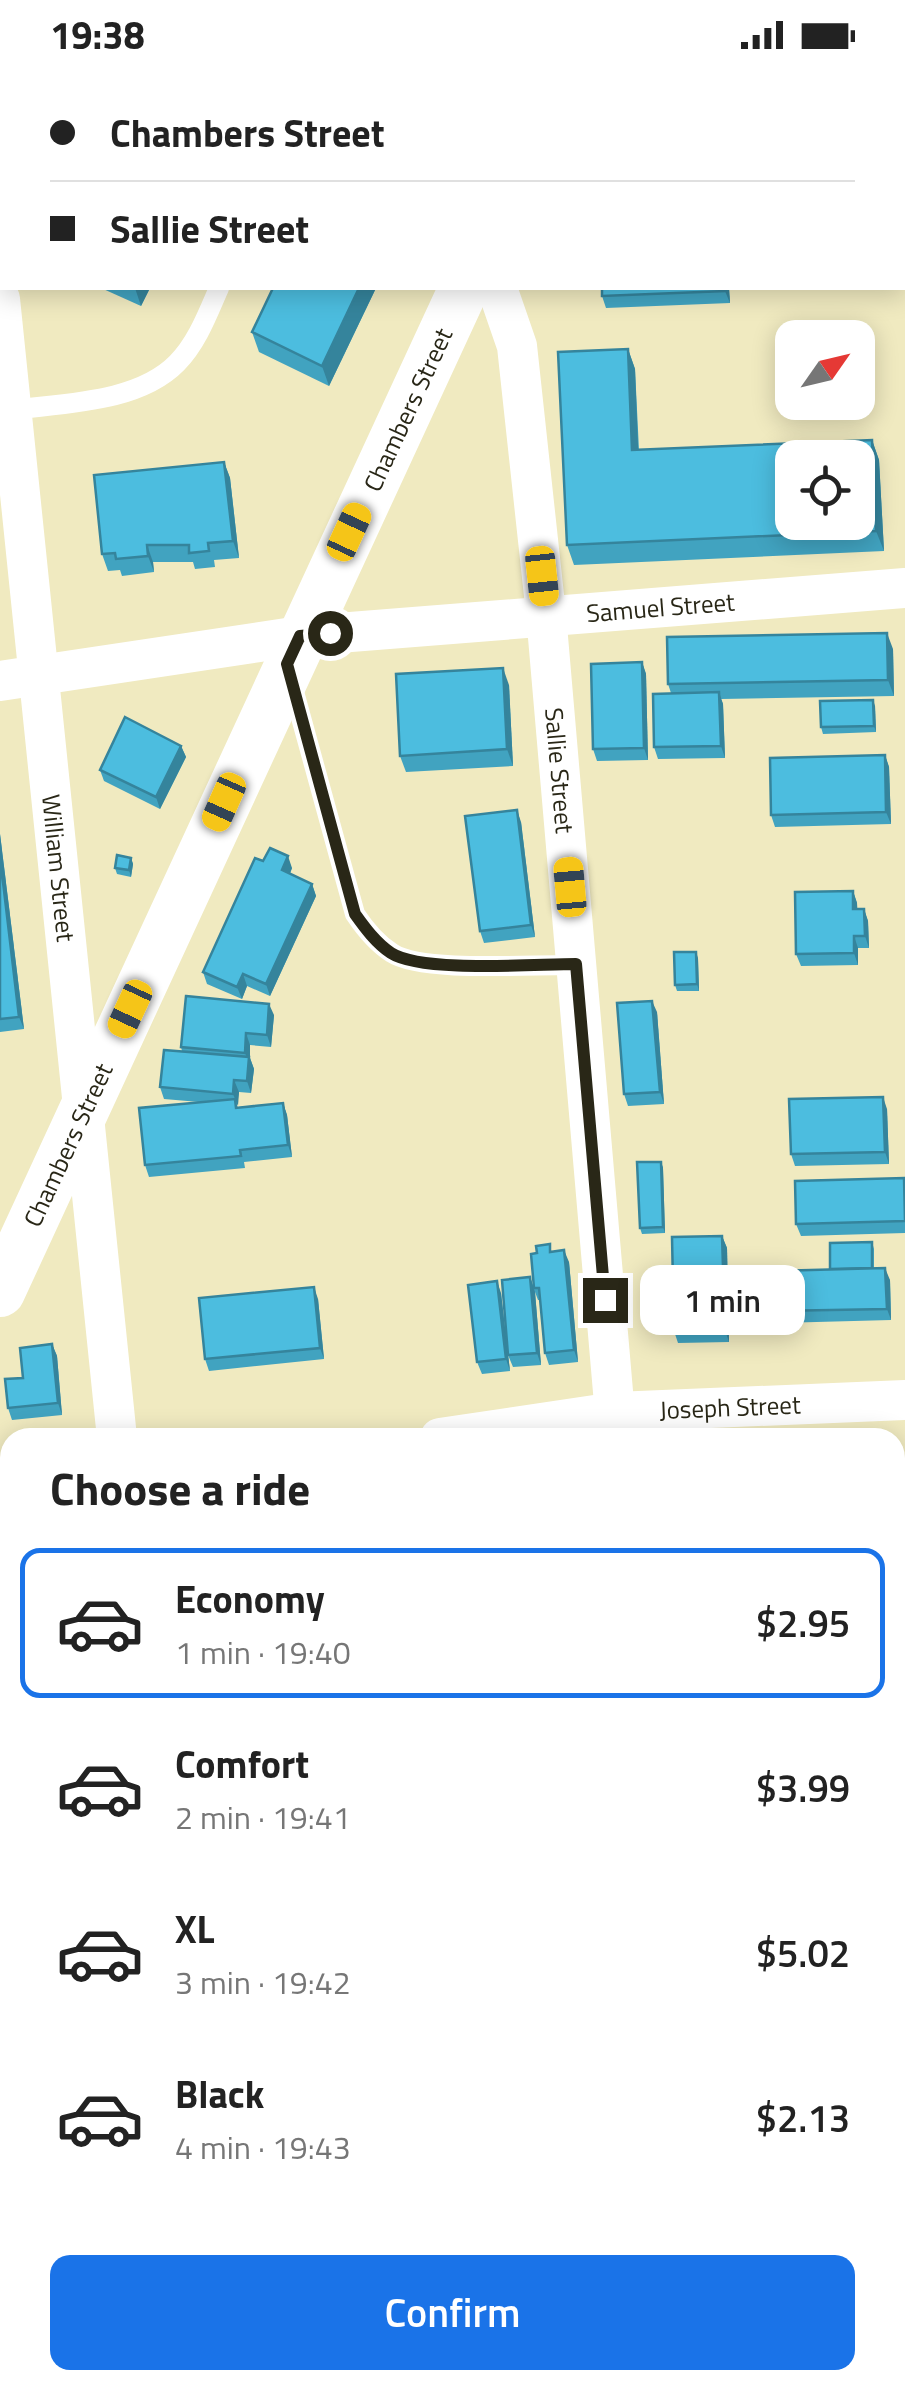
<!DOCTYPE html>
<meta charset="utf-8">
<style>
:root{--surface:#fff;--page:#f2f2f2;--text:#222;--muted:#767676;--line:#e0e0e0;--accent:#1a73e8}
body{margin:0;font-family:"Titillium Web",sans-serif;background:var(--page);color:var(--text);height:100vh;display:flex;flex-direction:column;font-size:38px;white-space:nowrap}
*{box-sizing:border-box;margin:0}
p{font-size:32px;color:var(--muted)}
.icon{flex:none;width:55px;height:55px;fill:none;stroke:currentColor;stroke-width:2;stroke-linecap:round;stroke-linejoin:round}
.map{position:relative;flex:1;overflow:hidden}
.side{position:absolute;left:0px;top:1358px;width:905px;height:962px;display:flex;flex-direction:column;background:var(--surface);border-radius:30px 30px 0 0;box-shadow:0 5px 25px #0003}
.side>*{flex:none}
.guide{position:absolute;left:0px;top:0px;width:905px;height:220px;box-shadow:0 5px 25px #0003;display:grid;align-content:center;height:220px;padding:0 50px;background:var(--surface)}
.needle{width:65px;rotate:56deg}
.buttons{position:absolute;left:775px;top:250px;display:grid;gap:20px}
.buttons a{display:grid;place-items:center;width:100px;height:100px;border-radius:20px;background:var(--surface);box-shadow:0 5px 25px #0003;font-size:50px}
.end{position:absolute;width:45px;height:45px;margin:-22px;border:12px solid #292717;background:#fff;box-shadow:0 0 0 5px #fff}
.from{border-radius:50%}
.bubble{position:absolute;height:70px;border-radius:20px;background:var(--surface);box-shadow:0 5px 25px #0003;font-size:32px;font-weight:600;line-height:70px;text-align:center}
.car{position:absolute;width:30px;height:60px;margin:-30px -15px;border-radius:12px;box-shadow:0 0 8px 2px #0007;background:linear-gradient(#f5c518 24%,#345 0 40%,#f5c518 0 76%,#345 0 86%,#f5c518 0)}
.guide b{display:flex;align-items:center;gap:35px;height:95px;font-size:38px}
.guide b+b{border-top:2px solid var(--line)}
.guide i{width:25px;height:25px;background:var(--text)}
ul{padding:0;list-style:none}
li{display:flex;align-items:center;gap:30px;height:150px;margin:0 20px 15px;padding:0 30px;border:5px solid transparent;border-radius:20px}
li div{flex:1}
li b{display:block;font-size:38px}
li em{font-style:normal;font-weight:600}
li.current{border-color:var(--accent)}
li>.icon{width:90px;height:90px;stroke-width:1.5}
h2{padding:0 50px;font-size:45px;line-height:120px}
.primary-button{display:flex;gap:20px;margin-top:auto;padding:20px 50px}
.primary-button a{flex:1;height:115px;border-radius:20px;background:var(--accent);color:#fff;font-size:40px;font-weight:600;line-height:115px;text-align:center}
.status{display:flex;justify-content:space-between;align-items:center;height:70px;padding:0 50px;background:var(--surface);direction:ltr}
.status svg{height:28px;fill:currentColor}
.map>svg:first-child{display:block}
.lines{fill:none;stroke-linecap:round;stroke-linejoin:round}
.service{stroke:#fff;stroke-width:20}
.minor{stroke:#fff;stroke-width:40}
.tertiary{stroke:#fff;stroke-width:50}
.wall{fill:#41a3c0}
.shaded-wall{fill:#35849c}
.building{fill:#4cbddf;stroke:#35849c;stroke-width:2.5;fill-rule:evenodd}
.route{stroke:#292717;stroke-width:12}
.labels{text-anchor:middle;dominant-baseline:central;stroke-width:8;stroke-linejoin:round;paint-order:stroke}
.street-label{font-size:25px;fill:#292717;stroke:#fff}
</style>
<div class="status"><b>19:38</b><svg viewBox="0 0 49 12"><path d="M0 12V9h3v3zM5 12V6h3v6zM10 12V3h3v9zM15 12V0h3v12zM26 1h20v11H26zM47 4h2v5h-2z"/></svg></div>
<div class="map">
<svg width="905" height="2318" viewBox="0 0 905 2318">
<rect width="100%" height="100%" fill="#f0eac0"/>
<g class="lines">
<g class="service">
<polyline points="323,2 324,0"/>
<path d="M11,340C63,333 138,333 177,293C197,273 208,243 219,218"/>
<path d="M291,611L355,844C365,859 376,873 392,883C422,903 535,894 576,895"/>
<polyline points="485,2310 486,2318"/>
</g>
<g class="minor">
<path id="s1" d="M497,218L517,276L546,544L617,1368"/>
<path id="s2" d="M0,229L117,1368"/>
<path id="s3" d="M0,611L300,566L905,518"/>
<path id="s4" d="M440,1368L615,1342L905,1330"/>
<polyline points="0,1425 10,1424"/>
<polyline points="895,2127 905,2127"/>
<polyline points="0,2217 10,2216"/>
<polyline points="209,2310 210,2318"/>
</g>
<g class="tertiary">
<polyline points="569,2 570,0"/>
<path id="s5" d="M0,1222L464,218"/>
</g>
</g>
<g class="wall">
<polygon points="101,218 150,218 141,236"/>
<polygon points="376,218 329,316 259,282 252,262"/>
<polygon points="602,218 729,218 730,233 606,238 602,226"/>
<polygon points="628,279 635,299 639,380 872,370 879,390 884,481 574,495 567,475"/>
<polygon points="224,392 230,408 239,488 214,490 215,497 195,499 193,492 153,492 154,502 122,506 120,500 108,501 102,484"/>
<polygon points="893,579 894,626 721,629 723,634 725,688 658,689 654,677 671,623 668,614"/>
<polygon points="642,592 646,604 648,690 597,691 593,679"/>
<polygon points="509,615 513,696 406,702 400,686"/>
<polygon points="875,636 876,662 823,664 821,657"/>
<polygon points="181,676 186,687 160,739 104,711 100,700"/>
<polygon points="885,685 889,697 891,754 775,757 771,745"/>
<polygon points="521,752 535,867 484,873 480,861"/>
<polygon points="0,764 24,959 0,962"/>
<polygon points="131,788 133,794 131,807 117,804 115,798"/>
<polygon points="263,791 292,798 290,804 312,814 316,826 270,926 247,916 242,929 207,914 203,902"/>
<polygon points="853,821 857,833 857,839 864,839 868,851 869,878 858,878 858,895 801,896 796,884"/>
<polygon points="698,888 699,921 677,921 675,915"/>
<polygon points="657,942 664,1034 628,1036 624,1024"/>
<polygon points="274,945 271,977 250,975 250,988 254,999 251,1023 239,1022 237,1036 238,1037 283,1033 287,1045 292,1087 244,1092 245,1098 149,1107 145,1095 199,1032 164,1029 160,1017 182,981 181,977"/>
<polygon points="887,1039 889,1094 795,1096 791,1084"/>
<polygon points="661,1092 663,1098 665,1163 642,1164 640,1158"/>
<polygon points="905,1111 905,1163 801,1166 796,1154"/>
<polygon points="722,1166 727,1178 729,1272 678,1273 674,1261"/>
<polygon points="872,1172 874,1179 874,1198 890,1210 891,1250 779,1253 775,1241 830,1199"/>
<polygon points="553,1182 569,1192 578,1292 549,1295 545,1283 540,1230 538,1230 535,1222 541,1295 513,1297 508,1285 510,1301 482,1304 477,1292 501,1223 508,1284 530,1207 533,1215"/>
<polygon points="318,1229 324,1289 209,1301 205,1289"/>
<polygon points="52,1274 57,1286 62,1345 12,1350 8,1338 23,1308"/>
<polygon points="10,1451 10,1602 0,1603 0,1452"/>
<polygon points="10,1650 10,1698 1,1699 0,1651"/>
<polygon points="10,1748 10,1807 0,1808 0,1749"/>
<polygon points="905,2007 905,2057 895,2058 895,2008"/>
<rect x="895" y="2168" width="10" height="58"/>
<polygon points="895,2250 905,2250 905,2307 895,2308"/>
<polygon points="538,2310 617,2310 617,2315 580,2318 541,2318"/>
</g>
<g class="shaded-wall">
<polygon points="236,0 252,0 251,2 235,2"/>
<polygon points="462,0 478,0 477,2 461,2"/>
<polygon points="135,218 150,218 141,236"/>
<polygon points="359,218 376,218 329,316 322,296"/>
<polygon points="725,218 729,218 730,233 725,221"/>
<polygon points="628,279 635,299 639,400 632,380"/>
<polygon points="872,370 879,390 884,481 876,461"/>
<polygon points="224,392 230,408 239,488 233,471"/>
<polygon points="147,475 153,492 154,502 148,486"/>
<polygon points="887,563 893,579 894,626 888,610"/>
<polygon points="642,592 646,604 648,690 644,678"/>
<polygon points="503,598 509,615 513,696 507,679"/>
<polygon points="719,622 723,634 725,688 721,676"/>
<polygon points="873,630 875,636 876,662 874,656"/>
<polygon points="181,676 186,687 160,739 156,727"/>
<polygon points="885,685 889,697 891,754 886,742"/>
<polygon points="517,740 521,752 535,867 531,855"/>
<polygon points="0,764 24,959 19,947 0,787"/>
<polygon points="288,786 292,798 286,812 282,800"/>
<polygon points="131,788 133,794 131,807 129,800"/>
<polygon points="312,814 316,826 270,926 266,914"/>
<polygon points="853,821 857,833 858,851 853,839"/>
<polygon points="864,839 868,851 869,878 865,866"/>
<polygon points="854,866 858,878 858,895 854,883"/>
<polygon points="696,882 698,888 699,921 697,914"/>
<polygon points="243,904 247,916 242,929 237,917"/>
<polygon points="652,931 657,942 664,1034 660,1022"/>
<polygon points="269,934 274,945 271,977 267,965"/>
<polygon points="246,963 250,975 250,988 254,999 251,1023 247,1011 249,993 245,983"/>
<polygon points="234,1010 239,1022 238,1036 233,1024"/>
<polygon points="883,1027 887,1039 889,1094 885,1082"/>
<polygon points="283,1033 287,1045 292,1087 288,1075"/>
<polygon points="661,1092 663,1098 665,1163 663,1157"/>
<polygon points="722,1166 727,1178 729,1272 725,1260"/>
<polygon points="564,1180 569,1192 578,1292 574,1280"/>
<polygon points="885,1198 890,1210 891,1250 887,1239"/>
<polygon points="530,1207 535,1222 541,1295 537,1283"/>
<polygon points="497,1211 501,1223 510,1301 506,1289"/>
<polygon points="314,1217 318,1229 324,1289 320,1278"/>
<polygon points="52,1274 57,1286 62,1345 58,1333"/>
</g>
<g class="building">
<polygon points="151,0 236,0 235,2 150,2"/>
<polygon points="375,0 462,0 461,2 374,2"/>
<rect x="764" y="0" width="101" height="2"/>
<polygon points="273,218 359,218 322,296 252,262"/>
<polygon points="602,218 725,218 725,221 602,226"/>
<path d="M628,279L632,380L872,370L876,461L567,475L558,282ZM792,388H858V452H792Z"/>
<polygon points="224,392 233,471 208,473 209,481 189,483 189,475 147,475 148,486 116,489 115,483 102,484 94,405"/>
<polygon points="887,563 888,610 668,614 667,567"/>
<polygon points="642,592 644,678 593,679 591,594"/>
<polygon points="503,598 507,679 400,686 396,604"/>
<polygon points="719,622 721,676 654,677 653,624"/>
<polygon points="873,630 874,656 821,657 820,631"/>
<polygon points="125,647 181,676 156,727 100,700"/>
<polygon points="885,685 886,742 771,745 770,688"/>
<polygon points="517,740 531,855 480,861 465,746"/>
<polygon points="270,778 288,786 282,800 312,814 266,914 243,904 237,917 203,902 255,788 263,791"/>
<polygon points="117,785 131,788 129,800 115,798"/>
<polygon points="0,787 19,947 0,949"/>
<polygon points="853,821 853,839 864,839 865,866 854,866 854,883 796,884 795,822"/>
<polygon points="674,882 696,882 697,914 675,915"/>
<polygon points="186,926 269,934 267,965 246,963 245,983 181,977"/>
<polygon points="652,931 660,1022 624,1024 617,933"/>
<polygon points="164,980 249,987 247,1011 234,1010 233,1024 160,1017"/>
<polygon points="883,1027 885,1082 791,1084 789,1029"/>
<polygon points="235,1029 236,1038 283,1033 288,1075 240,1080 241,1086 145,1095 139,1038"/>
<polygon points="637,1092 661,1092 663,1157 640,1158"/>
<polygon points="904,1108 905,1151 796,1154 795,1111"/>
<polygon points="722,1166 725,1260 674,1261 672,1167"/>
<polygon points="872,1172 872,1198 830,1199 830,1173"/>
<polygon points="550,1174 550,1182 564,1180 574,1280 545,1283 539,1218 534,1218 531,1184 537,1183 536,1176"/>
<polygon points="885,1198 887,1239 775,1241 774,1201"/>
<polygon points="530,1207 537,1283 508,1285 502,1210"/>
<polygon points="497,1211 506,1289 477,1292 468,1215"/>
<polygon points="314,1217 320,1278 205,1289 199,1228"/>
<polygon points="52,1274 58,1333 8,1338 5,1309 23,1308 20,1278"/>
<polygon points="10,1451 10,1543 0,1545 0,1452"/>
<polygon points="10,1555 10,1590 0,1591 0,1556"/>
<polygon points="10,1650 10,1686 0,1687 0,1651"/>
<polygon points="10,1748 10,1795 0,1796 0,1749"/>
<polygon points="905,2007 905,2045 895,2046 895,2008"/>
<rect x="895" y="2168" width="10" height="46"/>
<rect x="895" y="2250" width="10" height="46"/>
<polygon points="34,2310 156,2310 157,2318 35,2318"/>
</g>
<g class="lines">
<path class="route" d="M330,563L300,566L287,594L355,844C365,858 376,873 391,883C422,903 535,894 576,894L605,1230"/>
</g>
<g class="labels">
<g class="street-label">
<text stroke="none"><textPath href="#s5" startOffset="972">Chambers Street</textPath></text>
<text stroke="none"><textPath href="#s3" startOffset="665">Samuel Street</textPath></text>
<text stroke="none"><textPath href="#s1" startOffset="488">Sallie Street</textPath></text>
<text stroke="none"><textPath href="#s2" startOffset="572">William Street</textPath></text>
<text stroke="none"><textPath href="#s5" startOffset="162">Chambers Street</textPath></text>
<text stroke="none"><textPath href="#s4" startOffset="292">Joseph Street</textPath></text>
</g>
</g>
</svg>
<div class="buttons">
<a><svg class="needle" viewBox="-14 -14 28 28"><path d="M0-13l5 13h-10z" fill="#e53935"/><path d="M0 13l5-13h-10z" fill="#767676"/></svg></a>
<a><svg class="icon" aria-label="locate" viewBox="0 0 24 24"><circle cx="12" cy="12" r="6"/><path d="M12 2v4M12 18v4M2 12h4M18 12h4"/></svg></a>
</div>
<i class="end from" style="left:330px;top:563px"></i>
<i class="end" style="left:605px;top:1230px"></i>
<div class="bubble" style="left:640px;top:1195px;width:165px">1 min</div>
<i class="car" style="left:349px;top:462px;rotate:25deg"></i>
<i class="car" style="left:542px;top:506px;rotate:174deg"></i>
<i class="car" style="left:224px;top:732px;rotate:204deg"></i>
<i class="car" style="left:570px;top:817px;rotate:355deg"></i>
<i class="car" style="left:130px;top:939px;rotate:205deg"></i>
<div class="guide">
<b><i class="from"></i>Chambers Street</b>
<b><i></i>Sallie Street</b>
</div>
<section class="side">
<h2>Choose a ride</h2>
<ul>
<li class="current"><svg class="icon" aria-label="car" viewBox="0 0 24 24"><path d="M5 17H2v-5l4-1 3-4h7l3 4 3 1v5h-3M9 17h6M6 11h13"/><circle cx="7" cy="17" r="2"/><circle cx="17" cy="17" r="2"/></svg><div><b>Economy</b><p>1 min · 19:40</p></div><em>$2.95</em></li>
<li><svg class="icon" aria-label="car" viewBox="0 0 24 24"><path d="M5 17H2v-5l4-1 3-4h7l3 4 3 1v5h-3M9 17h6M6 11h13"/><circle cx="7" cy="17" r="2"/><circle cx="17" cy="17" r="2"/></svg><div><b>Comfort</b><p>2 min · 19:41</p></div><em>$3.99</em></li>
<li><svg class="icon" aria-label="car" viewBox="0 0 24 24"><path d="M5 17H2v-5l4-1 3-4h7l3 4 3 1v5h-3M9 17h6M6 11h13"/><circle cx="7" cy="17" r="2"/><circle cx="17" cy="17" r="2"/></svg><div><b>XL</b><p>3 min · 19:42</p></div><em>$5.02</em></li>
<li><svg class="icon" aria-label="car" viewBox="0 0 24 24"><path d="M5 17H2v-5l4-1 3-4h7l3 4 3 1v5h-3M9 17h6M6 11h13"/><circle cx="7" cy="17" r="2"/><circle cx="17" cy="17" r="2"/></svg><div><b>Black</b><p>4 min · 19:43</p></div><em>$2.13</em></li>
</ul>
<div class="primary-button"><a>Confirm</a></div>
</section>
</div>
